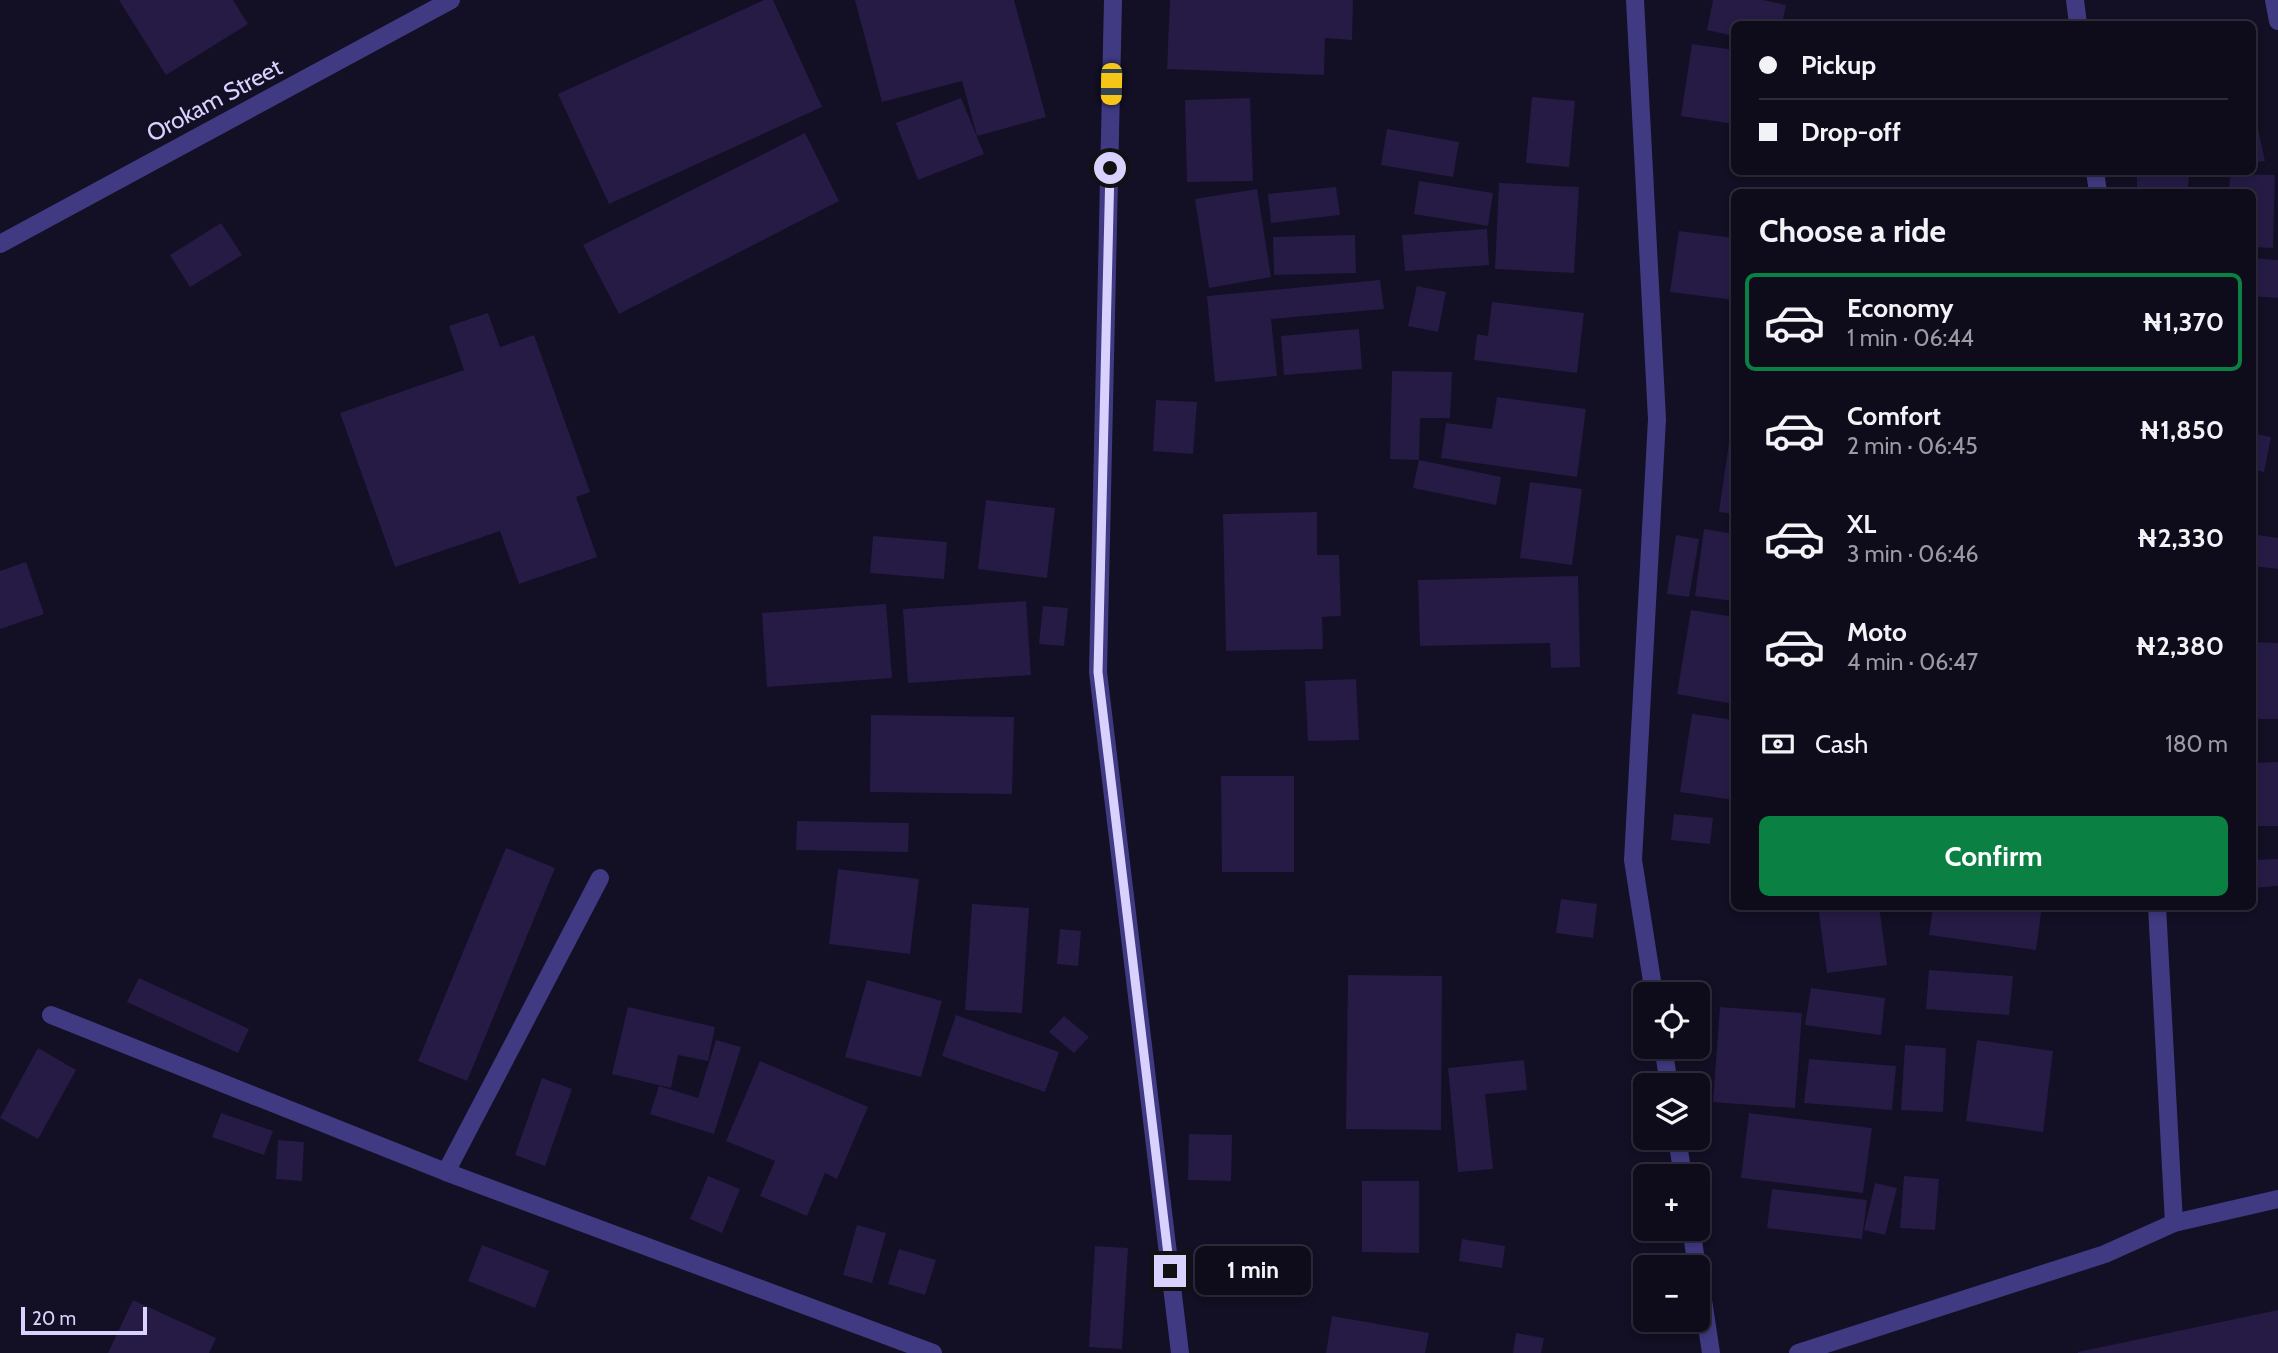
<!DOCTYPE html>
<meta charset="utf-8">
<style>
:root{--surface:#0e0b1b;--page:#1c1928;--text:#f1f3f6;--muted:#9b9ba3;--line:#2e2b3a;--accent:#0b8043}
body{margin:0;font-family:Cabin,sans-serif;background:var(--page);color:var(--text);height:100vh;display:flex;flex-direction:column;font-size:26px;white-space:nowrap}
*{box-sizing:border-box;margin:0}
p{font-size:23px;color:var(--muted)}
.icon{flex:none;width:38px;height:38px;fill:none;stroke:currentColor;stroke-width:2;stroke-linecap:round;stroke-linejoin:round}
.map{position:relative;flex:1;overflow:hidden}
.panel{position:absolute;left:1731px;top:189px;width:525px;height:721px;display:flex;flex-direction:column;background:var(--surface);border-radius:10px;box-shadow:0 4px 10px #0003,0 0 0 2px var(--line)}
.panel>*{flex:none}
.hud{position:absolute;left:1731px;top:21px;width:525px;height:154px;border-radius:10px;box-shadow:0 4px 10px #0003,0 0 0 2px var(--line);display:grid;align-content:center;height:154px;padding:0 28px;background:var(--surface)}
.controls{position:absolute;left:1633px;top:982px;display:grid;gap:14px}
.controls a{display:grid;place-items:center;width:77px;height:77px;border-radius:10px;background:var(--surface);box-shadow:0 4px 10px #0003,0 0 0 2px var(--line);font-size:35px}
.scale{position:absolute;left:21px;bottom:18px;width:126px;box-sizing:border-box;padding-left:7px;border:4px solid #d9d2fe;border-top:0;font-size:19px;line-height:24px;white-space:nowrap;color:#d9d2fe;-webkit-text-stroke:5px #130f24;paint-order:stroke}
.end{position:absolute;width:32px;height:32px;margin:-16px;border:9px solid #d9d2fe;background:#111;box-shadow:0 0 0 4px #111}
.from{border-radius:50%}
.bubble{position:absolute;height:49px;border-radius:10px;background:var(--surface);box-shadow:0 4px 10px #0003,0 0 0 2px var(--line);font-size:23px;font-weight:700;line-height:49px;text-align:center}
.car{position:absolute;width:21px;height:42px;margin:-21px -10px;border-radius:9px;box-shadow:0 0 5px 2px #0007;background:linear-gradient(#f5c518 24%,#345 0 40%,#f5c518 0 76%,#345 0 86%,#f5c518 0)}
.hud b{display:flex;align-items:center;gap:24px;height:66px;font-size:26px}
.hud b+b{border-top:2px solid var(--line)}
.hud i{width:18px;height:18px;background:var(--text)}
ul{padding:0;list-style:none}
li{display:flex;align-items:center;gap:21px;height:98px;margin:0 14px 10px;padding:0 14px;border:4px solid transparent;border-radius:10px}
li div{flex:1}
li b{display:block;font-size:26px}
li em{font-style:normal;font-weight:700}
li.current{border-color:var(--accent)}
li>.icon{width:63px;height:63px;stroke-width:1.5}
h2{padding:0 28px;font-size:32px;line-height:84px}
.pay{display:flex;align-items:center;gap:18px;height:77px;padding:0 28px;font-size:26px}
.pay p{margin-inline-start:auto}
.primary-button{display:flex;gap:14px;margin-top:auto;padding:14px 28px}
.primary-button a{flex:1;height:80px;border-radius:10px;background:var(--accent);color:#fff;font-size:28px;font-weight:700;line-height:80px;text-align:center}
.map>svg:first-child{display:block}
.building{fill:#251b45}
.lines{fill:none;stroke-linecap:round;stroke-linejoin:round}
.minor{stroke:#403a82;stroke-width:18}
.route{stroke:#d9d2fe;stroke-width:9}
.labels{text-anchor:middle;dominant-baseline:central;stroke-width:5;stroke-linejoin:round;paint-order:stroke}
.street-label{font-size:24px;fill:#d9d2fe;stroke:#130f24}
</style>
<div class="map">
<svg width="2278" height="1353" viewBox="0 0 2278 1353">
<rect width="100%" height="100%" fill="#130f24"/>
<g class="building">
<polygon points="119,0 233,0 248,24 166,75"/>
<polygon points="764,0 773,0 822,107 609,204 558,94"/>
<polygon points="855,0 1014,0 1046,117 977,136 962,81 882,102"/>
<polygon points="1170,0 1353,0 1352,40 1325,38 1324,75 1167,69"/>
<polygon points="1713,0 1763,0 1786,5 1782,24 1734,24 1734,36 1707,30"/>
<polygon points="1692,44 1734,50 1734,124 1681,116"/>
<polygon points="1532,97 1575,101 1569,167 1526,163"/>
<polygon points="961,98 984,154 918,180 896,123"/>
<polygon points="1250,98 1253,181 1187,182 1185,100"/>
<polygon points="2252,101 2265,161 2252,163"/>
<polygon points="1387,129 1459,142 1453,177 1381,165"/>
<polygon points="805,133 839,201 619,314 583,245"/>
<polygon points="2137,172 2189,172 2188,192 2137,192"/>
<polygon points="2230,174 2275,175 2273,248 2252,247 2252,192 2229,192"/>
<polygon points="1419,181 1493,193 1488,226 1414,214"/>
<polygon points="1499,183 1579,187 1574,273 1495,269"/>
<polygon points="1336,187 1340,215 1271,223 1268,194"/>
<polygon points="1257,189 1271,277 1209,288 1195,199"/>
<polygon points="221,223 242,255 190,287 170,255"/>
<polygon points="1487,229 1489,265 1405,271 1402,235"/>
<polygon points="1679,231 1734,238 1734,300 1670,292"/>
<polygon points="1355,235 1356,273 1274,275 1273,237"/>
<polygon points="2252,258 2278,260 2278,298 2252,296"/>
<polygon points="1380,280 1384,309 1271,319 1277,376 1215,382 1207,296"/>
<polygon points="1417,286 1446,292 1438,332 1408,326"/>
<polygon points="1492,302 1584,313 1577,373 1474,360 1477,334 1488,336"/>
<polygon points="488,313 500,347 534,335 590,492 576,497 597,557 519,584 500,531 395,567 340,413 464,370 449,326"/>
<polygon points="1359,329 1362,369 1284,375 1281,336"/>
<polygon points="1392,371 1452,372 1450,418 1420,418 1419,460 1390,459"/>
<polygon points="1497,397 1586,409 1577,477 1441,458 1446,423 1492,429"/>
<polygon points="1156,400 1197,402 1193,454 1153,451"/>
<polygon points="2252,433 2271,437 2264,472 2252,469"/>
<polygon points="1729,443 1734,444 1734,514 1719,512"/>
<polygon points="1419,460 1501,477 1496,505 1413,488"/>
<polygon points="1530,482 1582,489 1572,565 1520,558"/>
<polygon points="986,500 1055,508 1047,578 978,569"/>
<polygon points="1317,512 1317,555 1339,555 1341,616 1322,617 1323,649 1226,651 1223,514"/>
<polygon points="1704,529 1734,534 1734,601 1695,596"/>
<polygon points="2252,534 2278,538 2278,569 2252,566"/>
<polygon points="1676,535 1699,539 1689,597 1667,594"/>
<polygon points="873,536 947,542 944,579 870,573"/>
<polygon points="26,562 44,614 0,629 0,571"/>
<polygon points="1578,576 1580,667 1551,668 1550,643 1420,646 1418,580"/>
<polygon points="1026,601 1031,675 908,683 903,609"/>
<polygon points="886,604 892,678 767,687 762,613"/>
<polygon points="1043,606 1068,608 1064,646 1039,644"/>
<polygon points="1691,610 1734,617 1734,704 1677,694"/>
<polygon points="2252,642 2278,643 2278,719 2252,719"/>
<polygon points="1356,679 1359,740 1308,741 1305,681"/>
<polygon points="1692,714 1734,720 1734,800 1680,792"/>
<polygon points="871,715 1014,717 1012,794 870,792"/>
<polygon points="2278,762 2278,826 2252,826 2255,763"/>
<polygon points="1221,776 1294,776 1294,872 1222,872"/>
<polygon points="1674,814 1713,818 1710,844 1671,840"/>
<polygon points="797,821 909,823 908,852 796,850"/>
<polygon points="506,848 555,868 467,1081 418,1061"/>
<polygon points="2278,859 2278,886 2252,888 2252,860"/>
<polygon points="838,869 919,879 910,954 829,944"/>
<polygon points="1561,899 1597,904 1593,938 1556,933"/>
<polygon points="972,904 1029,908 1022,1013 965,1010"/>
<polygon points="1818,906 1879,906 1887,965 1827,973"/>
<polygon points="1933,906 2042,906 2036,950 1929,935"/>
<polygon points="1060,929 1081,931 1078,966 1057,964"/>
<polygon points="1929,970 2013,976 2009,1015 1926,1009"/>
<polygon points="1348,975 1442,976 1441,1130 1346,1129"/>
<polygon points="139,978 249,1029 238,1053 127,1002"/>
<polygon points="867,980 942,1001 921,1077 845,1057"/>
<polygon points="1811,988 1885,998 1881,1035 1805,1025"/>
<polygon points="628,1007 715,1027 708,1061 678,1055 671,1088 612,1074"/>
<polygon points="1720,1007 1802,1013 1795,1108 1713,1102"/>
<polygon points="956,1015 1059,1052 1045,1092 942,1056"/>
<polygon points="1064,1016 1089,1037 1074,1053 1049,1032"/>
<polygon points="716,1040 741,1047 714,1134 650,1114 659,1086 698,1098"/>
<polygon points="1977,1040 2053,1051 2043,1132 1966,1121"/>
<polygon points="1905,1045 1946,1048 1943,1112 1901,1110"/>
<polygon points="38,1048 76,1070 38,1139 0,1118"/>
<polygon points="1809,1059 1896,1066 1892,1110 1804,1103"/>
<polygon points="1524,1060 1527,1090 1485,1094 1493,1169 1458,1172 1448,1068"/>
<polygon points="760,1061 868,1107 837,1179 825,1173 807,1216 760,1196 775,1161 726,1141"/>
<polygon points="542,1078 572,1089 545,1166 515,1155"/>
<polygon points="221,1113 273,1131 264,1155 212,1137"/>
<polygon points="1749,1113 1872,1128 1863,1193 1741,1178"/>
<polygon points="1189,1134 1232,1135 1231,1181 1188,1180"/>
<polygon points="278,1140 304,1142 302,1181 276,1179"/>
<polygon points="708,1176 740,1189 722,1233 690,1219"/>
<polygon points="1904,1176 1939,1179 1935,1230 1900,1228"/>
<polygon points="1362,1181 1419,1181 1419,1253 1362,1252"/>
<polygon points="1875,1183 1897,1188 1885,1235 1864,1230"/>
<polygon points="1772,1189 1867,1200 1862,1239 1767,1228"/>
<polygon points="857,1225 886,1233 872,1283 843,1275"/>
<polygon points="1462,1239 1505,1246 1502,1268 1459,1261"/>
<polygon points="482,1245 549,1271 535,1308 468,1281"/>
<polygon points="1095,1246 1128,1248 1122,1349 1089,1347"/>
<polygon points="899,1249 936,1260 925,1295 888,1284"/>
<polygon points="133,1300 216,1338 209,1353 108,1353"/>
<polygon points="2278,1310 2278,1353 2078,1353 2078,1352"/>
<polygon points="1332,1316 1429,1333 1425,1353 1326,1353"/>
<polygon points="1516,1333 1544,1338 1541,1353 1513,1353"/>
</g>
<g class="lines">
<g class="minor">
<polyline points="1113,0 1098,672 1180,1353"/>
<polyline points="1635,0 1657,419 1633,860 1654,994"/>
<polyline points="2075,0 2078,24"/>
<polyline points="2274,0 2278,21"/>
<polyline points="2095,172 2098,192"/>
<polyline points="0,244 451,0"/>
<polyline points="2157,906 2174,1223"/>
<polyline points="51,1015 446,1172 933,1353"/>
<polyline points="1663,1046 1669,1085"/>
<polyline points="1677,1138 1683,1176"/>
<polyline points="446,1172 600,878"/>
<polyline points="1691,1228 1697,1267"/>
<polyline points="1698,1267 1711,1353"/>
<polyline points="1798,1353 2105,1254 2174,1223 2278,1199"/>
</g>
</g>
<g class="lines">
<polyline class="route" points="1110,168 1098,672 1170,1271"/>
</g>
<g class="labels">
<g class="street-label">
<text transform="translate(214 100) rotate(-28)">Orokam Street</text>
</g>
</g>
</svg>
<div class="controls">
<a><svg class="icon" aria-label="locate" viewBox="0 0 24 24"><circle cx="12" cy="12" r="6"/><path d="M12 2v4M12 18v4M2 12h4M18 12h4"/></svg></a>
<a><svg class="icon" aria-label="layers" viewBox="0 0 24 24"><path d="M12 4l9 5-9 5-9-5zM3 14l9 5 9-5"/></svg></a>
<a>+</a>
<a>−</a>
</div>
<div class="scale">20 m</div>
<i class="end from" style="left:1110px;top:168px"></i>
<i class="end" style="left:1170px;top:1271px"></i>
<div class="bubble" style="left:1195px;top:1246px;width:116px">1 min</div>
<i class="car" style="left:1111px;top:84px;rotate:181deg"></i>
<div class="hud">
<b><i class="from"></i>Pickup</b>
<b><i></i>Drop-off</b>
</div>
<section class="panel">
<h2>Choose a ride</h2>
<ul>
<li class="current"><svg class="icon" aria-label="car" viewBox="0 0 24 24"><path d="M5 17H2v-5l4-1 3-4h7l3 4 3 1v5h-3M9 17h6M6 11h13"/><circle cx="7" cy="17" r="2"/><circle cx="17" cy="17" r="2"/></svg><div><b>Economy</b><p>1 min · 06:44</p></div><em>₦1,370</em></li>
<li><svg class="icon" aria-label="car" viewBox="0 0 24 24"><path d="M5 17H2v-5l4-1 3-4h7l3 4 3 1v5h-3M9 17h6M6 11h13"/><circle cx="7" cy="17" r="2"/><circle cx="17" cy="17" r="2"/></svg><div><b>Comfort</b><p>2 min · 06:45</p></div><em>₦1,850</em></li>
<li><svg class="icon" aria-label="car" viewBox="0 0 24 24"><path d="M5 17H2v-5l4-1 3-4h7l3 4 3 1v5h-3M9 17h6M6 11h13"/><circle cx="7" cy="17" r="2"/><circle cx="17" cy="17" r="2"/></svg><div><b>XL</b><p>3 min · 06:46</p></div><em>₦2,330</em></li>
<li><svg class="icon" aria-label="car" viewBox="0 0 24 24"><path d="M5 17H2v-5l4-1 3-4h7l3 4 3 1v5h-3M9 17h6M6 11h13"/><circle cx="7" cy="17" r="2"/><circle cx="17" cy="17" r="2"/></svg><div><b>Moto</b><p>4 min · 06:47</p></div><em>₦2,380</em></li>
</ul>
<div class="pay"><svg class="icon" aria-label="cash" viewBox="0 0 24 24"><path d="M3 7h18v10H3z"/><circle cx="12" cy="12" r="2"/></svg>Cash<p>180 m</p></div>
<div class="primary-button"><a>Confirm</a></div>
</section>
</div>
